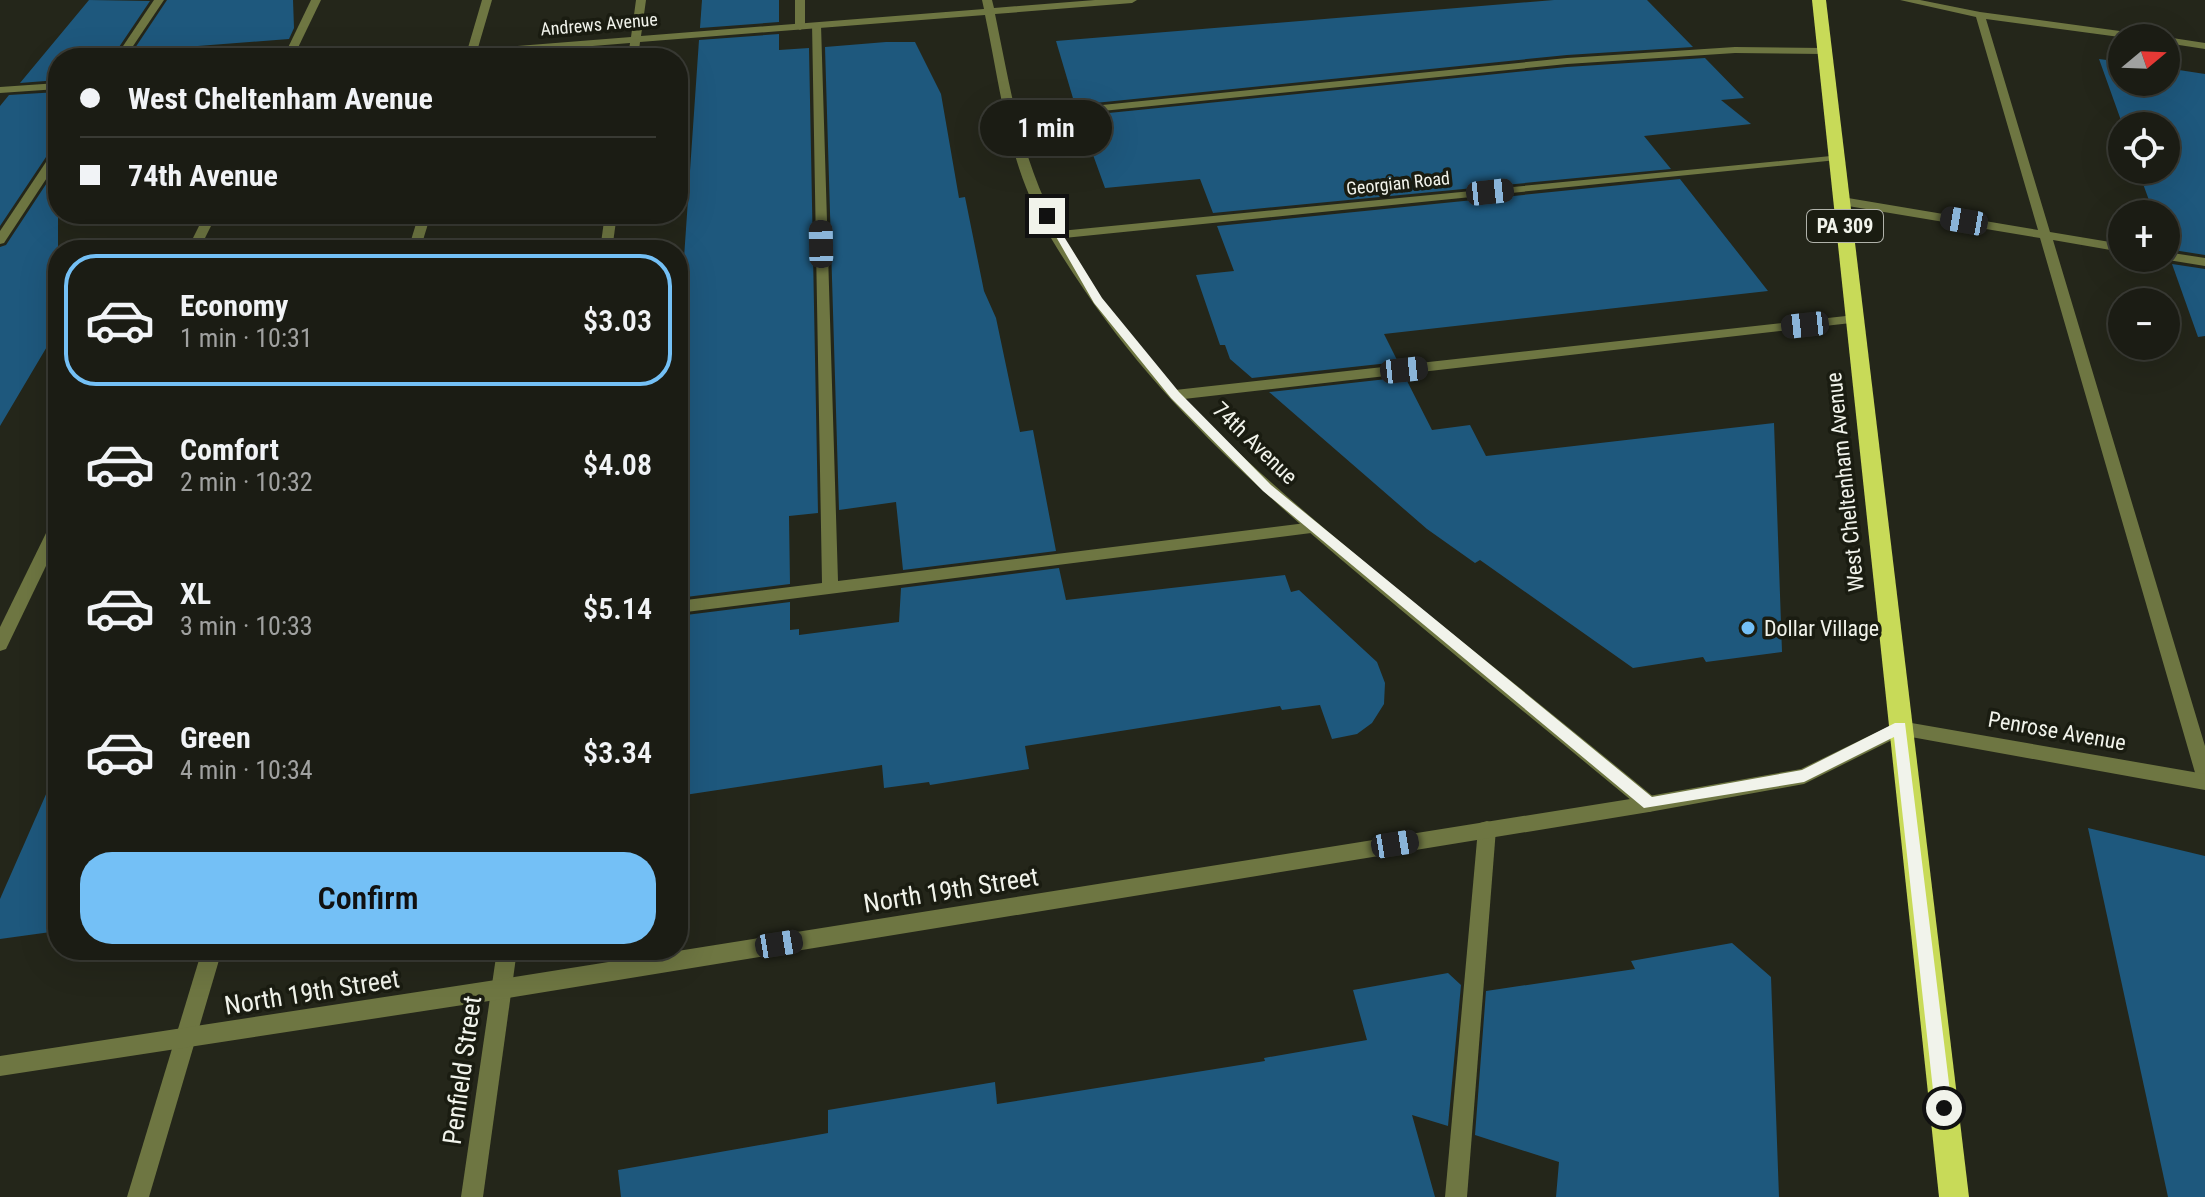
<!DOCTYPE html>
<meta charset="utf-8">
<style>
:root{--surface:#1b1c14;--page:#282922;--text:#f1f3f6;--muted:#a0a1a0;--line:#393a34;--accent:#74c0f6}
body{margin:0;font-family:"Roboto Condensed",sans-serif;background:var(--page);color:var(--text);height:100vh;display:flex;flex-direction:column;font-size:30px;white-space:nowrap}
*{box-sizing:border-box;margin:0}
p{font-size:26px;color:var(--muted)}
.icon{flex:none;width:44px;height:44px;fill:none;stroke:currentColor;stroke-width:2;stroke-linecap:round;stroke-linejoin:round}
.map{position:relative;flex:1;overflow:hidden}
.details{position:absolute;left:48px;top:240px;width:640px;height:720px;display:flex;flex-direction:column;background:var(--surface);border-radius:32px;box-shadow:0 8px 32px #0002,0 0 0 2px var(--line)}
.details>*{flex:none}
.guide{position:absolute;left:48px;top:48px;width:640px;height:176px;border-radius:32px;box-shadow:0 8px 32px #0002,0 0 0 2px var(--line);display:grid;align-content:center;height:176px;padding:0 32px;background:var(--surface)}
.needle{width:52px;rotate:71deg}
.controls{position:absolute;left:2108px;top:24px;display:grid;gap:16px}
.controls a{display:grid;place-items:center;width:72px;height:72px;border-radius:50%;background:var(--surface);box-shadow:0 8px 32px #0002,0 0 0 2px var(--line);font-size:40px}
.end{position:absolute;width:36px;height:36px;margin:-18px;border:10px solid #f1f3eb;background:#111;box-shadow:0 0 0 4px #111}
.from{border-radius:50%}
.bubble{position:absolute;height:56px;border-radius:28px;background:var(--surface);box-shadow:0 8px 32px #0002,0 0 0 2px var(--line);font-size:26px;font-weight:600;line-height:56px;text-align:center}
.car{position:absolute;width:24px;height:48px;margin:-24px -12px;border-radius:10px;box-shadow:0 0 6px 2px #0007;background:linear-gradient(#222 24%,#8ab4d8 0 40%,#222 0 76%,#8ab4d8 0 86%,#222 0)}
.guide b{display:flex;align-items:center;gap:28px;height:76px;font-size:30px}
.guide b+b{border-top:2px solid var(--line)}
.guide i{width:20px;height:20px;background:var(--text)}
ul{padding:14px 0 0;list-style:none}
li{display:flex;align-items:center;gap:24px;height:132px;margin:0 16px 12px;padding:0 16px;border:4px solid transparent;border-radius:32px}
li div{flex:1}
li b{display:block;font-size:30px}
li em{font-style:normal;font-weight:600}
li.active{border-color:var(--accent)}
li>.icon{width:72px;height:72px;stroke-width:1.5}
.cta{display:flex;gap:16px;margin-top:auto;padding:16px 32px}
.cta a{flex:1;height:92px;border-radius:32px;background:var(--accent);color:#111;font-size:32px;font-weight:600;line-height:92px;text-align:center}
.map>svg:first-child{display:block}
.building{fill:#1e587d}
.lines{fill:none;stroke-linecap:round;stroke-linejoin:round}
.service{fill:#6e7642;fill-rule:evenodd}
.minor{fill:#6e7642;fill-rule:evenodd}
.tertiary{fill:#6e7642;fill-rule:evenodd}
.trunk{fill:#c8da58;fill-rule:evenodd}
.route{fill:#f1f3eb}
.poi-dot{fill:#74c0f6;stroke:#1a1c11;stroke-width:3}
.labels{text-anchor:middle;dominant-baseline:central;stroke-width:7;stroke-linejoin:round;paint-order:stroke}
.far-street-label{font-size:18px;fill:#f1f3eb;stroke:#1a1c11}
.shield{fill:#1a1c11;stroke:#b0b2aa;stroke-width:2}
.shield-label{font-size:20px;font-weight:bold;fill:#f1f3eb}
.street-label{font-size:22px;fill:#f1f3eb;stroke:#1a1c11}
.poi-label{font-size:22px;fill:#f1f3eb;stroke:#1a1c11;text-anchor:start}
.near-street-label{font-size:26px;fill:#f1f3eb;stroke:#1a1c11}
</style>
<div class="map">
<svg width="2205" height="1197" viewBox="0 0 2205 1197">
<rect width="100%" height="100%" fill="#24261a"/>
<g class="building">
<polygon points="89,0 150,1 115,53 97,54 94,58 58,58 58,80 20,83"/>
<polygon points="167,0 293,0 294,28 289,39 133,51"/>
<polygon points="702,0 779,0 779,22 700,28"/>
<polygon points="1554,0 1647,0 1693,47 1567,55 1075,105 1056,41"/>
<polygon points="779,34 779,50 809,48 818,513 789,516 790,584 678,598 678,345 699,40"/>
<polygon points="886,42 915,42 941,94 959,198 965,197 984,291 996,318 1020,432 1033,430 1056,551 903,570 896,502 839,510 825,47"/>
<polygon points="1705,58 1744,98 1721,100 1751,124 1644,136 1671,169 1213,213 1200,179 1105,188 1079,116 1567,67"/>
<polygon points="2099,59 2122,62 2122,82 2166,82 2166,68 2205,74 2205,255 2167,249 2166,214 2154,214 2138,170 2166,170 2166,126 2123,126"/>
<polygon points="58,92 58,146 52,148 0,226 0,106 9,95"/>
<polygon points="58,166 58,328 0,426 0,247 6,245"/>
<polygon points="1680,179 1768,291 1384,334 1398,362 1252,378 1230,359 1225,345 1220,345 1196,275 1234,271 1217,226"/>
<polygon points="2172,264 2205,269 2205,336 2198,337"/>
<polygon points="1405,377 1432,430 1470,425 1486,456 1774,423 1782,652 1706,662 1703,657 1633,668 1480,560 1475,563 1427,529 1269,392"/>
<polygon points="1059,568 1066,600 1285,575 1291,592 1299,590 1377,662 1385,683 1384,704 1372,723 1357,734 1332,739 1320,705 1282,710 1280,706 1025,746 1029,769 930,785 929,782 884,788 882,765 678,796 678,616 790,602 790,630 799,629 799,635 899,622 901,588"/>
<polygon points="58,767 58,931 0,939 0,899"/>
<polygon points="2088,828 2205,856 2205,1197 2168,1197"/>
<polygon points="1732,943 1771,977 1779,1197 1556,1197 1559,1162 1475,1135 1486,991 1635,969 1631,961"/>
<polygon points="1448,973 1461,985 1448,1126 1412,1115 1435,1197 621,1197 618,1170 828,1133 828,1110 995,1082 997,1104 1265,1061 1264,1058 1367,1040 1353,990"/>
</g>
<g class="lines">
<g class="service">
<polygon points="154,0 164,0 125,58 115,58"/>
<polygon points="482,0 492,0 475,58 465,58"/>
<polygon points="795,0 805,0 805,27 800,30 795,27"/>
<polygon points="1900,0 1920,0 1980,12 2149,35 2154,38 2127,38 1986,19 2050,232 2122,244 2122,252 2053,240 2205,746 2205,784 2199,782 2196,776 2040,238 1842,205 1836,201 1842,197 2038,230 1976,17"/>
<polygon points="812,23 821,25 838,581 1314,522 1319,524 1322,528 1319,532 678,613 678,601 822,583"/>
<polygon points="2166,37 2205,43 2205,49 2166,43 2166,38 2162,38"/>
<polygon points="1735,47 1823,48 1828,51 1823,54 1735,53 1567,64 1013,120 1008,117 1013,114 1567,58"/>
<polygon points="58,149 58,161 4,243 0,244 0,231 54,150"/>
<polygon points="419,214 431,214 420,250 408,250"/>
<polygon points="2166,252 2205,258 2205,266 2162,259 2166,258"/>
<polygon points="1855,315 1862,319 1860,322 1175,400 1168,395 1175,390"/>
<polygon points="1487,821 1494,823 1496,829 1467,1197 1445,1197 1478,829 1480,823"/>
<polygon points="202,950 222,950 149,1197 127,1197"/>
</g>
<g class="minor">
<polygon points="311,0 321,0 293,58 283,58"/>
<path d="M636,0H646L641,36L984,9L982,0H992L994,8L1095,0H1137L1132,3L995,14C1011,91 1021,161 1060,231L1841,155V159L1837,160L1064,238C1143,381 1277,490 1401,592C1486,661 1571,729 1655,798L1658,804L1655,810L1649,812L1643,810C1562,743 1480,676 1400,609C1285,513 1169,415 1085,291C1065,261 1044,230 1030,197C1005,139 998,76 985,15L640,42L638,58H628L630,43L443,58H399L404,55L631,37Z"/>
<polygon points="58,83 58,89 0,93 0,87"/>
<polygon points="205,214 217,214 199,250 187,250"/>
<polygon points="605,214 617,214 612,250 600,250"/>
<polygon points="58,519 58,541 6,649 0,651 0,627 50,525"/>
<polygon points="1900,721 2205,774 2205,790 1900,735 1894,733 1891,728 1894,723"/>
<polygon points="497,950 517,950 483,1197 461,1197"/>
</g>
<polygon class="tertiary" points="1900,721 1906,723 1909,728 1906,733 1804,784 1649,812 502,999 0,1076 0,1056 502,979 1649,796 1801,769"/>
<polygon class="trunk" points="1812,0 1826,0 1969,1197 1939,1197"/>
</g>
<polygon class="route" points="1043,214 1050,214 1102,298 1179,392 1271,485 1652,797 1802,770 1895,723 1905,723 1952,1108 1950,1114 1938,1114 1935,1108 1894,737 1804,782 1644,808 1263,491 1171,398 1094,303"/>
<circle class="poi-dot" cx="1748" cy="628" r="8"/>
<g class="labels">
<g class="far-street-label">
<text transform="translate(599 24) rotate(-5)">Andrews Avenue</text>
<text transform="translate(1398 183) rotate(-6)">Georgian Road</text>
</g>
<rect class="shield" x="1807" y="210" width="76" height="32" rx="6"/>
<g class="shield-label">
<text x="1845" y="226">PA 309</text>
</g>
<g class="street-label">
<text transform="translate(1255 443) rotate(44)">74th Avenue</text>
<text transform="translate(1845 482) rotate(-96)">West Cheltenham Avenue</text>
<text transform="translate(2057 731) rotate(10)">Penrose Avenue</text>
</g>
<g class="poi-label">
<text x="1764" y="628">Dollar Village</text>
</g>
<g class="near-street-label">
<text transform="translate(951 890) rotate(-9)">North 19th Street</text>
<text transform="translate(312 992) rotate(-9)">North 19th Street</text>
<text transform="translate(462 1070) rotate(-82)">Penfield Street</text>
</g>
</g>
</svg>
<div class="controls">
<a><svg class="needle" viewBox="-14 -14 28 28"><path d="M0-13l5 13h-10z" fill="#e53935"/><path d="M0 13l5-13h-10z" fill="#a0a1a0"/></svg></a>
<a><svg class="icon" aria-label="locate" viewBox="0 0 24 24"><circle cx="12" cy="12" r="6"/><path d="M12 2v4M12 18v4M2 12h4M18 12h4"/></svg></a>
<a>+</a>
<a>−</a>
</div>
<i class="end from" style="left:1944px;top:1108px"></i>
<i class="end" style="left:1047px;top:216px"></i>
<div class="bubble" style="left:980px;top:100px;width:132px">1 min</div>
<i class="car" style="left:1490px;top:192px;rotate:84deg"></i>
<i class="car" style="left:1964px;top:221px;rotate:280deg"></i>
<i class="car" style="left:821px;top:244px;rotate:359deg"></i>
<i class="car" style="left:1805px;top:325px;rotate:264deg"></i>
<i class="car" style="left:1404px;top:370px;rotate:84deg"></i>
<i class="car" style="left:1395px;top:844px;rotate:81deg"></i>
<i class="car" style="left:779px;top:944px;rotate:81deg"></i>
<div class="guide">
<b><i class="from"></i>West Cheltenham Avenue</b>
<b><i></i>74th Avenue</b>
</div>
<section class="details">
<ul>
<li class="active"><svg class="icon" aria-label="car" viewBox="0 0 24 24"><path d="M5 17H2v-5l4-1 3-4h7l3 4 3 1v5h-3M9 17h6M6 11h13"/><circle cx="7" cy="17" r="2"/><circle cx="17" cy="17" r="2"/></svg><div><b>Economy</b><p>1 min · 10:31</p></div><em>$3.03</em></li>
<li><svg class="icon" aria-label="car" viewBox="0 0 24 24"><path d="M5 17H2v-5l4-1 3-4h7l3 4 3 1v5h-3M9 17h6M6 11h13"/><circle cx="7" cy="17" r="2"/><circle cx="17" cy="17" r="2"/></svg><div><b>Comfort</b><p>2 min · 10:32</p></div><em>$4.08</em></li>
<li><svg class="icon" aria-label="car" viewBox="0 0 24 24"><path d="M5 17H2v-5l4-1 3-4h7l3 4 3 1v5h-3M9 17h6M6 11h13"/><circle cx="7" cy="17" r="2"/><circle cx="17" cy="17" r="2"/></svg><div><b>XL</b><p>3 min · 10:33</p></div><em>$5.14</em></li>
<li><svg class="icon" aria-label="car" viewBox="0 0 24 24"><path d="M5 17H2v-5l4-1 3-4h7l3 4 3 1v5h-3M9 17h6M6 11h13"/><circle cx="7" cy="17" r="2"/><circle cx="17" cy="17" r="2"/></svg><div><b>Green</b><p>4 min · 10:34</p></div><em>$3.34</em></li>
</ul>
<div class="cta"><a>Confirm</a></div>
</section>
</div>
